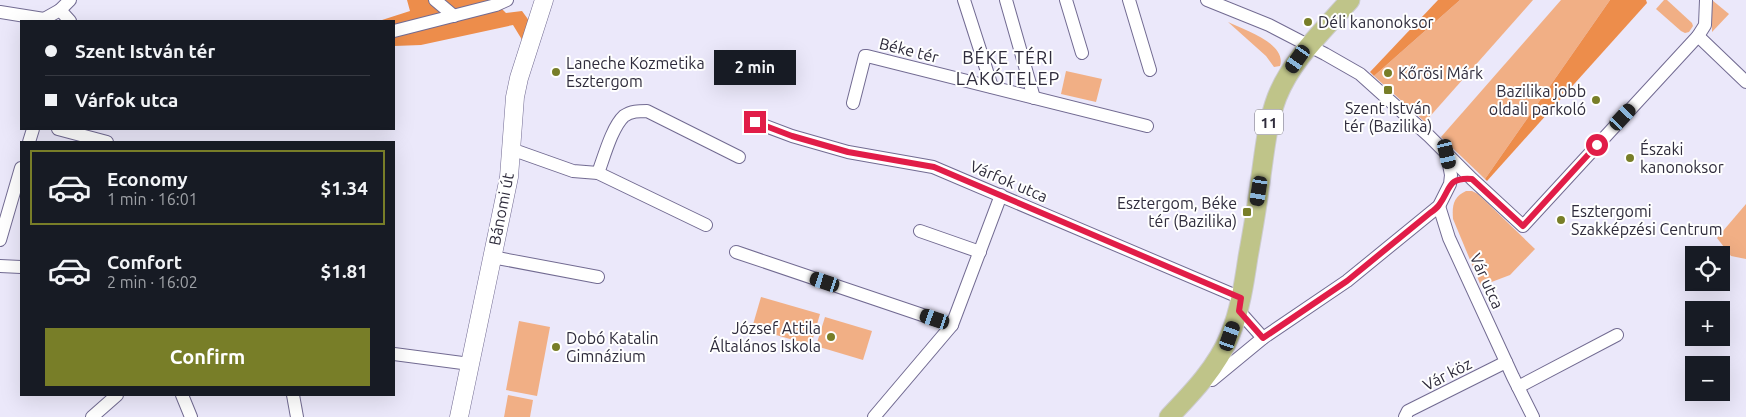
<!DOCTYPE html>
<meta charset="utf-8">
<style>
:root{--surface:#171b24;--page:#20242c;--text:#f1f3f6;--muted:#9ea1a6;--line:#363941;--accent:#787e28}
body{margin:0;font-family:Ubuntu,sans-serif;background:var(--page);color:var(--text);height:100vh;display:flex;flex-direction:column;font-size:19px;white-space:nowrap}
*{box-sizing:border-box;margin:0}
p{font-size:16px;color:var(--muted)}
.icon{flex:none;width:28px;height:28px;fill:none;stroke:currentColor;stroke-width:2;stroke-linecap:round;stroke-linejoin:round}
.map{position:relative;flex:1;overflow:hidden}
.drawer{position:absolute;left:20px;top:141px;width:375px;height:255px;display:flex;flex-direction:column;background:var(--surface);border-radius:0px;box-shadow:0 5px 20px #0002}
.drawer>*{flex:none}
.guide{position:absolute;left:20px;top:20px;width:375px;height:110px;border-radius:0px;box-shadow:0 5px 20px #0002;display:grid;align-content:center;height:110px;padding:0 25px;background:var(--surface)}
.tools{position:absolute;left:1685px;top:246px;display:grid;gap:10px}
.tools a{display:grid;place-items:center;width:45px;height:45px;border-radius:0px;background:var(--surface);box-shadow:0 5px 20px #0002;font-size:25px}
.end{position:absolute;width:22px;height:22px;margin:-11px;border:6px solid #e11d48;background:#fff;box-shadow:0 0 0 2px #fff}
.from{border-radius:50%}
.bubble{position:absolute;height:35px;border-radius:0px;background:var(--surface);box-shadow:0 5px 20px #0002;font-size:16px;font-weight:700;line-height:35px;text-align:center}
.car{position:absolute;width:15px;height:30px;margin:-15px -8px;border-radius:6px;box-shadow:0 0 4px 1px #0007;background:linear-gradient(#222 24%,#8ab4d8 0 40%,#222 0 76%,#8ab4d8 0 86%,#222 0)}
.guide b{display:flex;align-items:center;gap:18px;height:48px;font-size:19px}
.guide b+b{border-top:1px solid var(--line)}
.guide i{width:12px;height:12px;background:var(--text)}
ul{padding:9px 0 0;list-style:none}
li{display:flex;align-items:center;gap:15px;height:75px;margin:0 10px 8px;padding:0 15px;border:2px solid transparent;border-radius:0px}
li div{flex:1}
li b{display:block;font-size:19px}
li em{font-style:normal;font-weight:700}
li.current{border-color:var(--accent)}
li>.icon{width:45px;height:45px;stroke-width:1.5}
.primary-button{display:flex;gap:10px;margin-top:auto;padding:10px 25px}
.primary-button a{flex:1;height:58px;border-radius:0px;background:var(--accent);color:#fff;font-size:20px;font-weight:700;line-height:58px;text-align:center}
.map>svg:first-child{display:block}
.green{fill:#f1af85}
.forest{fill:#ed8d4b}
.lines{fill:none;stroke-linecap:round;stroke-linejoin:round}
.street-casing{stroke:#726b92;stroke-width:14}
.secondary-casing{stroke:#726b92;stroke-width:19}
.primary-casing{stroke:#cdccd0;stroke-width:21}
.street{stroke:#fff;stroke-width:12}
.secondary{stroke:#fff;stroke-width:18}
.primary{stroke:#bfc489;stroke-width:19}
.route{stroke:#e11d48;stroke-width:6}
.poi-dot{fill:#787e28;stroke:#fff;stroke-width:2}
.labels{text-anchor:middle;dominant-baseline:central;stroke-width:4;stroke-linejoin:round;paint-order:stroke}
.shield{fill:#fff;stroke:#6d6b76;stroke-width:1}
.shield-label{font-size:15px;font-weight:bold;fill:#2f2c3c}
.poi-label{font-size:16px;fill:#2f2c3c;stroke:#fff;text-anchor:start}
.street-label{font-size:16px;fill:#2f2c3c;stroke:#fff}
.neighbourhood-label{font-size:18px;letter-spacing:1px;fill:#2f2c3c;stroke:#fff}
</style>
<div class="map">
<svg width="1746" height="417" viewBox="0 0 1746 417">
<rect width="100%" height="100%" fill="#ebe8fa"/>
<g class="green">
<polygon points="1460,0 1533,0 1425,122 1374,76"/>
<polygon points="1561,0 1610,0 1485,179 1441,137"/>
<polygon points="1664,0 1667,0 1692,23 1693,26 1689,32 1685,33 1681,31 1656,9"/>
<polygon points="1712,0 1729,14 1712,32"/>
<path d="M1228,22C1244,30 1287,43 1280,66L1274,67L1266,56Z"/>
<polygon points="1066,71 1102,79 1096,102 1061,94"/>
<path d="M1466,191H1472L1478,194L1535,249L1510,275L1481,286L1453,219C1452,206 1453,197 1466,191Z"/>
<polygon points="1746,204 1746,259 1731,256 1717,238"/>
<polygon points="761,297 820,314 811,345 752,328"/>
<polygon points="825,317 872,331 863,360 816,346"/>
<polygon points="519,321 550,327 537,396 506,390"/>
<polygon points="508,395 533,400 530,417 504,417"/>
</g>
<g class="forest">
<polygon points="407,0 493,0 506,13 522,11 530,22 524,43 513,25 421,45 394,46 394,21 370,21 382,20 410,11"/>
<polygon points="1438,0 1460,0 1374,76 1370,72"/>
<polygon points="1610,0 1646,0 1647,3 1487,181 1485,179"/>
</g>
<g class="lines">
<defs>
<g id="street">
<polyline points="435,0 454,16"/>
<polyline points="964,0 992,87"/>
<polyline points="1006,0 1034,98"/>
<polyline points="1066,0 1082,53"/>
<polyline points="1129,0 1150,70"/>
<polyline points="1207,0 1269,25 1325,54 1360,74 1429,136 1472,179 1523,226 1698,36 1705,25 1706,0"/>
<polyline points="60,10 70,21"/>
<polyline points="0,12 44,19"/>
<polyline points="44,19 60,10 70,0"/>
<polyline points="394,31 496,5 507,0"/>
<polyline points="1698,36 1746,82"/>
<polyline points="853,103 865,56 867,56 1147,126"/>
<polyline points="755,122 792,136 848,152 933,167 1241,298"/>
<polyline points="58,129 107,142"/>
<polyline points="29,142 33,129"/>
<polyline points="511,149 573,171 598,173 706,225"/>
<path d="M598,173C604,157 612,127 624,116C631,111 639,111 647,111L739,157"/>
<polyline points="1439,206 1449,238 1513,377 1533,417"/>
<polyline points="920,231 980,252"/>
<polyline points="0,240 21,168"/>
<polyline points="736,252 952,325"/>
<polyline points="492,257 598,277"/>
<polyline points="0,266 21,267"/>
<polyline points="1239,311 1263,338"/>
<polyline points="394,354 470,364"/>
<polyline points="1212,380 1263,338 1347,281 1439,206 1450,184 1451,175 1447,154"/>
<polyline points="1518,387 1617,335"/>
<polyline points="182,395 191,417"/>
<polyline points="293,395 297,417"/>
<polyline points="92,417 117,395"/>
<polyline points="874,417 952,325 1001,195"/>
<polyline points="1405,417 1408,411 1506,362"/>
</g>
<polyline id="secondary" points="459,417 509,177 515,97 519,78 544,0"/>
<path id="primary" d="M1169,417C1193,392 1217,367 1230,335C1240,310 1244,284 1248,257C1252,235 1256,212 1259,190C1264,158 1266,126 1277,97C1292,59 1324,30 1350,0"/>
</defs>
<use href="#street" class="street-casing"/>
<use href="#secondary" class="secondary-casing"/>
<use href="#primary" class="primary-casing"/>
<use href="#street" class="street"/>
<use href="#secondary" class="secondary"/>
<use href="#primary" class="primary"/>
</g>
<g class="lines">
<path class="route" d="M755,122L792,136L848,152L934,167L1241,298L1239,311L1263,338L1347,281L1430,213C1433,211 1437,208 1439,205C1451,189 1447,177 1472,179L1523,226L1597,145"/>
</g>
<g class="poi-dot">
<circle cx="1308" cy="22" r="5"/>
<circle cx="556" cy="72" r="5"/>
<circle cx="1388" cy="73" r="5"/>
<rect x="1383" y="85" width="10" height="10" rx="2.5"/>
<circle cx="1596" cy="100" r="5"/>
<circle cx="1630" cy="158" r="5"/>
<rect x="1242" y="207" width="10" height="10" rx="2.5"/>
<circle cx="1561" cy="220" r="5"/>
<circle cx="831" cy="337" r="5"/>
<circle cx="556" cy="347" r="5"/>
</g>
<g class="labels">
<rect class="shield" x="1255" y="109.5" width="28" height="25" rx="4"/>
<g class="shield-label">
<text x="1269" y="122">11</text>
</g>
<g class="poi-label">
<text x="1318" y="22">Déli kanonoksor</text>
<text x="566" y="63">Laneche Kozmetika<tspan x="566" dy="18">Esztergom</tspan></text>
<text x="1398" y="73">Kőrösi Márk</text>
<text x="1586" y="91" text-anchor="end">Bazilika jobb<tspan x="1586" dy="18">oldali parkoló</tspan></text>
<text x="1388" y="108" text-anchor="middle">Szent István<tspan x="1388" dy="18">tér (Bazilika)</tspan></text>
<text x="1640" y="149">Északi<tspan x="1640" dy="18">kanonoksor</tspan></text>
<text x="1237" y="203" text-anchor="end">Esztergom, Béke<tspan x="1237" dy="18">tér (Bazilika)</tspan></text>
<text x="1571" y="211">Esztergomi<tspan x="1571" dy="18">Szakképzési Centrum</tspan></text>
<text x="821" y="328" text-anchor="end">József Attila<tspan x="821" dy="18">Általános Iskola</tspan></text>
<text x="566" y="338">Dobó Katalin<tspan x="566" dy="18">Gimnázium</tspan></text>
</g>
<g class="street-label">
<text transform="translate(909 50) rotate(14)">Béke tér</text>
<text transform="translate(1009 181) rotate(23)">Várfok utca</text>
<text transform="translate(501 209) rotate(-79)">Bánomi út</text>
<text transform="translate(1487 281) rotate(66)">Vár utca</text>
<text transform="translate(1447 374) rotate(-27)">Vár köz</text>
</g>
<g class="neighbourhood-label">
<text x="1008" y="57">BÉKE TÉRI<tspan x="1008" dy="21">LAKÓTELEP</tspan></text>
</g>
</g>
</svg>
<div class="tools">
<a><svg class="icon" aria-label="locate" viewBox="0 0 24 24"><circle cx="12" cy="12" r="6"/><path d="M12 2v4M12 18v4M2 12h4M18 12h4"/></svg></a>
<a>+</a>
<a>−</a>
</div>
<i class="end from" style="left:1597px;top:145px"></i>
<i class="end" style="left:755px;top:122px"></i>
<div class="bubble" style="left:714px;top:50px;width:82px">2 min</div>
<i class="car" style="left:1298px;top:59px;rotate:215deg"></i>
<i class="car" style="left:1623px;top:117px;rotate:43deg"></i>
<i class="car" style="left:1447px;top:154px;rotate:167deg"></i>
<i class="car" style="left:1259px;top:191px;rotate:189deg"></i>
<i class="car" style="left:825px;top:282px;rotate:288deg"></i>
<i class="car" style="left:935px;top:319px;rotate:289deg"></i>
<i class="car" style="left:1230px;top:336px;rotate:19deg"></i>
<div class="guide">
<b><i class="from"></i>Szent István tér</b>
<b><i></i>Várfok utca</b>
</div>
<section class="drawer">
<ul>
<li class="current"><svg class="icon" aria-label="car" viewBox="0 0 24 24"><path d="M5 17H2v-5l4-1 3-4h7l3 4 3 1v5h-3M9 17h6M6 11h13"/><circle cx="7" cy="17" r="2"/><circle cx="17" cy="17" r="2"/></svg><div><b>Economy</b><p>1 min · 16:01</p></div><em>$1.34</em></li>
<li><svg class="icon" aria-label="car" viewBox="0 0 24 24"><path d="M5 17H2v-5l4-1 3-4h7l3 4 3 1v5h-3M9 17h6M6 11h13"/><circle cx="7" cy="17" r="2"/><circle cx="17" cy="17" r="2"/></svg><div><b>Comfort</b><p>2 min · 16:02</p></div><em>$1.81</em></li>
</ul>
<div class="primary-button"><a>Confirm</a></div>
</section>
</div>
